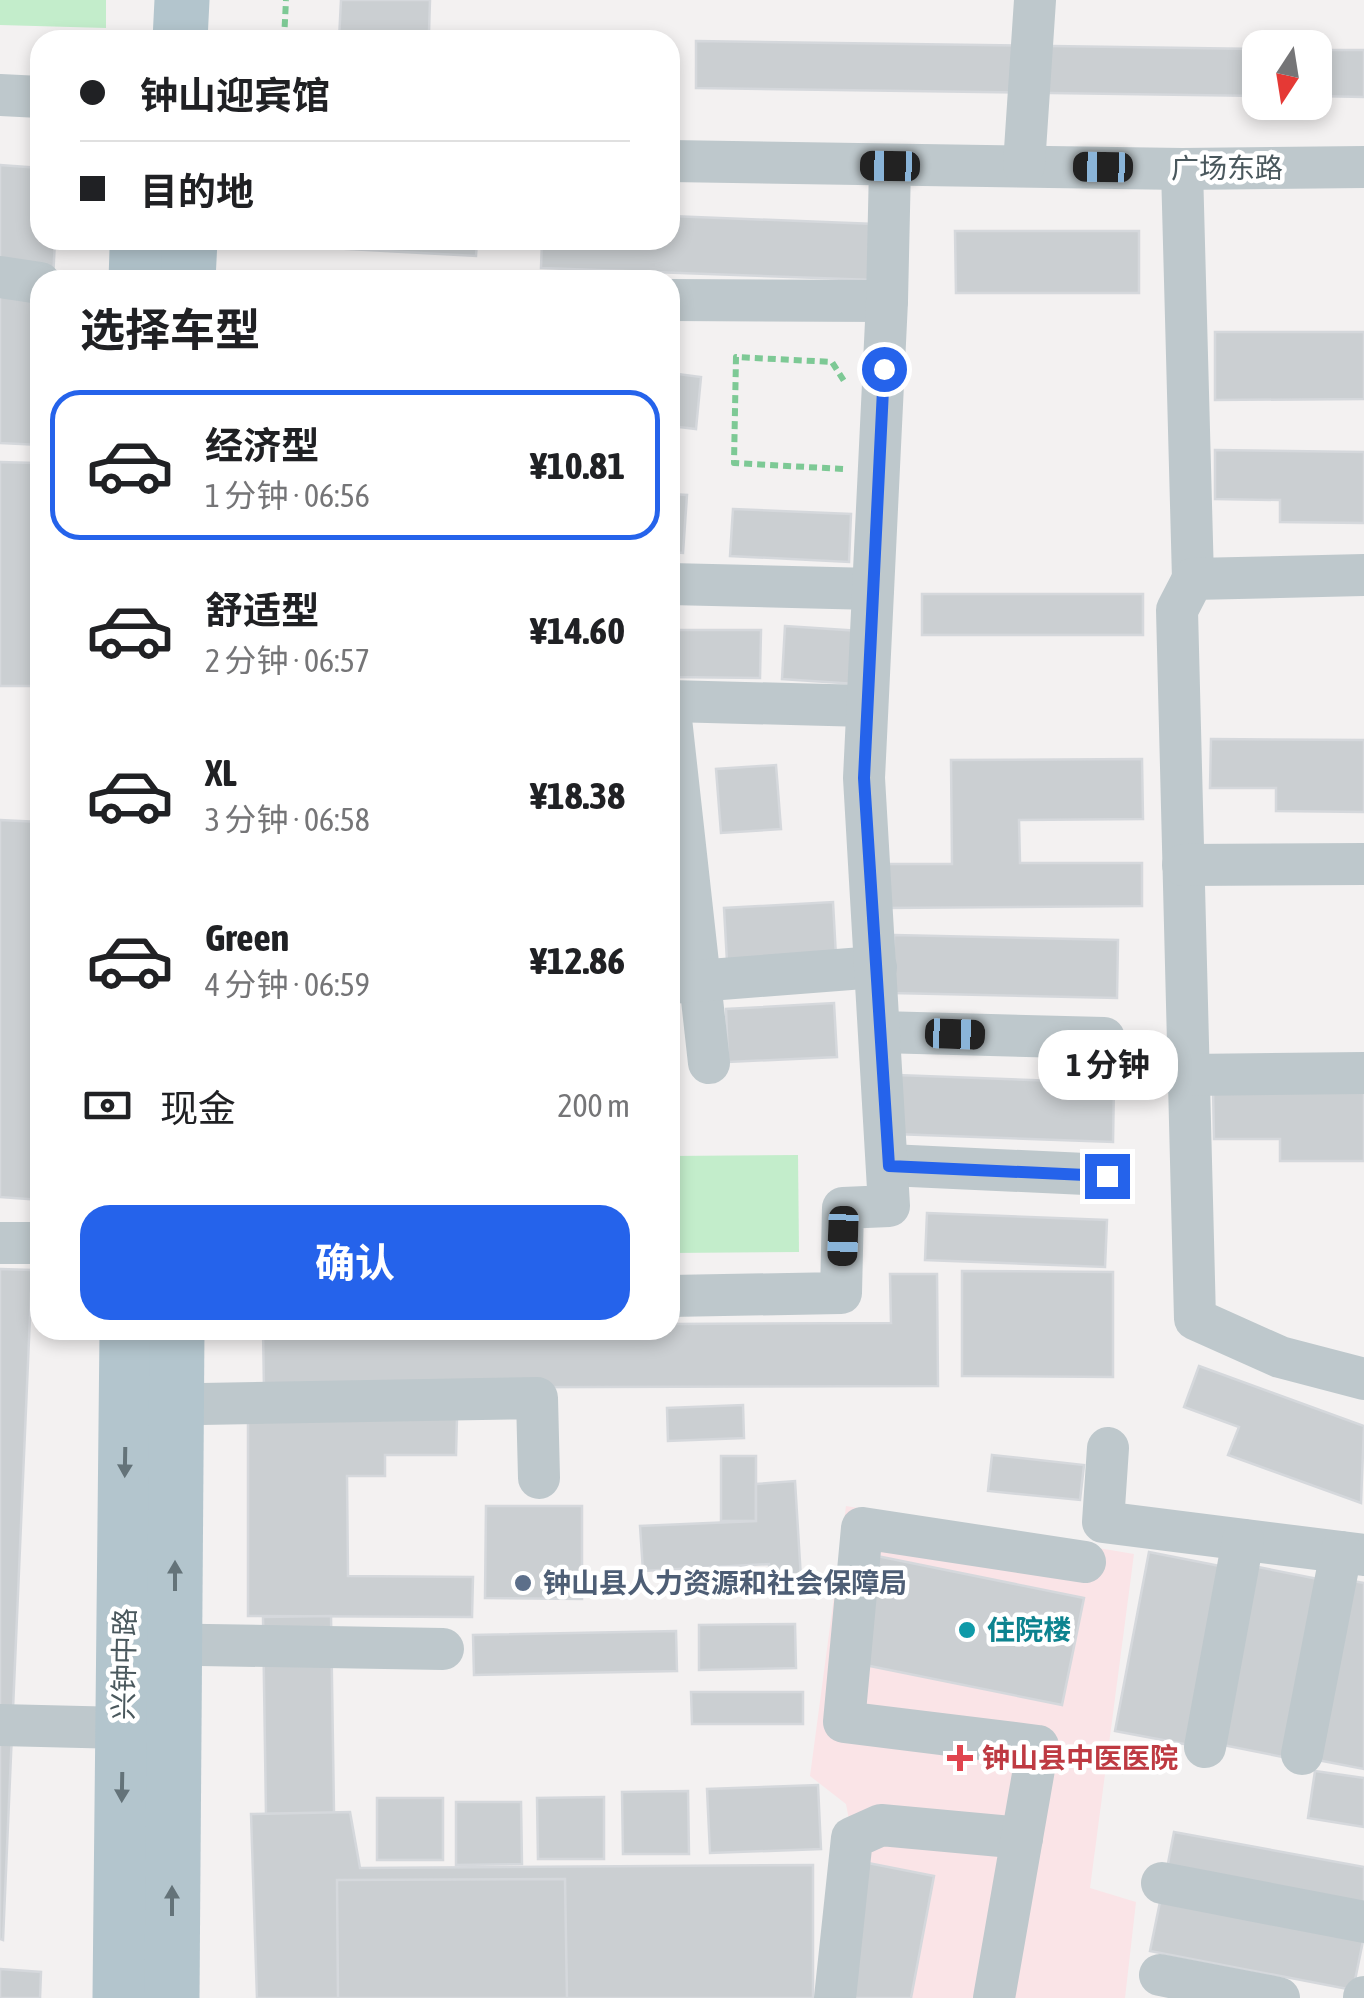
<!DOCTYPE html>
<html lang="zh">
<meta charset="utf-8">
<style>
:root{--surface:#fff;--page:#f2f2f2;--text:#202124;--muted:#757577;--line:#e0e0e0;--accent:#2563eb}
body{margin:0;font-family:"Asap Condensed","Noto Sans SC",sans-serif;background:var(--page);color:var(--text);height:100vh;display:flex;flex-direction:column;font-size:38px;white-space:nowrap}
*{box-sizing:border-box;margin:0}
p{font-size:32px;color:var(--muted)}
.icon{flex:none;width:55px;height:55px;fill:none;stroke:currentColor;stroke-width:2;stroke-linecap:round;stroke-linejoin:round}
.map{position:relative;flex:1;overflow:hidden}
.panel{position:absolute;left:30px;top:270px;width:650px;height:1070px;display:flex;flex-direction:column;background:var(--surface);border-radius:30px;box-shadow:0 5px 15px #0003}
.panel>*{flex:none}
.hud{position:absolute;left:30px;top:30px;width:650px;height:220px;border-radius:30px;box-shadow:0 5px 15px #0003;display:grid;align-content:center;height:220px;padding:0 50px;background:var(--surface)}
.needle{width:65px;rotate:192deg}
.tools{position:absolute;left:1242px;top:30px;display:grid;gap:20px}
.tools a{display:grid;place-items:center;width:90px;height:90px;border-radius:20px;background:var(--surface);box-shadow:0 5px 15px #0003;font-size:50px}
.end{position:absolute;width:45px;height:45px;margin:-22px;border:12px solid #2563eb;background:#fff;box-shadow:0 0 0 5px #fff}
.from{border-radius:50%}
.bubble{position:absolute;height:70px;border-radius:30px;background:var(--surface);box-shadow:0 5px 15px #0003;font-size:32px;font-weight:700;line-height:70px;text-align:center}
.car{position:absolute;width:30px;height:60px;margin:-30px -15px;border-radius:12px;box-shadow:0 0 8px 2px #0007;background:linear-gradient(#222 24%,#8ab4d8 0 40%,#222 0 76%,#8ab4d8 0 86%,#222 0)}
.hud b{display:flex;align-items:center;gap:35px;height:95px;font-size:38px}
.hud b+b{border-top:2px solid var(--line)}
.hud i{width:25px;height:25px;background:var(--text)}
ul{padding:0;list-style:none}
li{display:flex;align-items:center;gap:30px;height:150px;margin:0 20px 15px;padding:0 30px;border:5px solid transparent;border-radius:30px}
li div{flex:1}
li b{display:block;font-size:38px}
li em{font-style:normal;font-weight:700}
li.current{border-color:var(--accent)}
li>.icon{width:90px;height:90px;stroke-width:1.5}
h2{padding:0 50px;font-size:45px;line-height:120px}
.pay{display:flex;align-items:center;gap:25px;height:110px;padding:0 50px;font-size:38px}
.pay p{margin-inline-start:auto}
.cta{display:flex;gap:20px;margin-top:auto;padding:20px 50px}
.cta a{flex:1;height:115px;border-radius:30px;background:var(--accent);color:#fff;font-size:40px;font-weight:700;line-height:115px;text-align:center}
.map>svg:first-child{display:block}
.medical{fill:#fae4e7}
.green{fill:#c3edcb}
.building{fill:#cbcfd2;stroke:#d5d8dc;stroke-width:2.5}
.lines{fill:none;stroke-linecap:round;stroke-linejoin:round}
.path{stroke:#7dc995;stroke-width:6;stroke-dasharray:8 5;stroke-linecap:butt}
.minor{stroke:#bec8cc;stroke-width:42}
.major{stroke:#b3c5cd;stroke-width:55}
.oneway{fill:#647379}
.route{stroke:#2563eb;stroke-width:12}
.service-dot{fill:#5c6f8a;stroke:#fff;stroke-width:4}
.culture-dot{fill:#0f9aa8;stroke:#fff;stroke-width:4}
.health-dot{fill:#e0444e;stroke:#fff;stroke-width:4}
.labels{text-anchor:middle;dominant-baseline:central;stroke-width:9;stroke-linejoin:round;paint-order:stroke}
.street-label{font-size:28px;fill:#4a585d;stroke:#fff}
.service-label{font-size:28px;font-weight:bold;fill:#4e5e75;stroke:#fff;text-anchor:start}
.culture-label{font-size:28px;font-weight:bold;fill:#0d838f;stroke:#fff;text-anchor:start}
.health-label{font-size:28px;font-weight:bold;fill:#be3a42;stroke:#fff;text-anchor:start}
</style>
<div class="map">
<svg width="1364" height="1998" viewBox="0 0 1364 1998">
<rect width="100%" height="100%" fill="#f3f1f1"/>
<polygon class="medical" points="846,1506 1134,1554 1090,1888 1136,1902 1125,1998 844,1998 857,1862 846,1804 810,1776"/>
<g class="green">
<polygon points="0,0 106,0 106,28 0,25"/>
<polygon points="798,1155 799,1252 670,1253 670,1156"/>
</g>
<g class="building">
<polygon points="341,0 430,0 429,33 629,40 339,40"/>
<polygon points="696,41 1260,49 1260,96 696,88"/>
<polygon points="1315,50 1364,50 1364,97 1315,96"/>
<polygon points="0,165 40,168 40,240 55,240 53,280 40,280 40,445 0,443"/>
<polygon points="670,216 875,224 873,280 541,268 542,240 670,240"/>
<polygon points="955,231 1139,231 1139,293 956,293"/>
<polygon points="294,240 477,240 476,256 294,246"/>
<polygon points="437,276 437,280 270,280 270,279"/>
<polygon points="1215,332 1364,332 1364,399 1215,400"/>
<polygon points="670,373 701,377 696,429 670,426"/>
<polygon points="1215,450 1364,452 1364,523 1280,522 1280,500 1215,499"/>
<polygon points="0,462 35,463 32,686 0,686"/>
<polygon points="670,494 687,495 683,553 670,552"/>
<polygon points="733,509 851,514 849,562 730,556"/>
<rect x="922" y="594" width="221" height="41"/>
<polygon points="785,626 860,631 856,684 782,679"/>
<polygon points="670,630 761,630 760,678 670,677"/>
<polygon points="1211,739 1364,740 1364,812 1276,811 1276,788 1210,788"/>
<polygon points="1142,759 1143,819 1019,820 1020,863 1142,863 1142,906 884,908 884,864 952,864 951,760"/>
<polygon points="776,765 781,829 721,833 716,769"/>
<polygon points="0,820 40,822 40,1200 0,1197"/>
<polygon points="833,902 836,957 727,962 724,908"/>
<polygon points="894,935 1118,940 1117,998 893,993"/>
<polygon points="834,1003 837,1057 728,1062 726,1009"/>
<polygon points="897,1075 1114,1083 1113,1142 895,1134"/>
<polygon points="1364,1087 1364,1161 1280,1161 1280,1139 1214,1139 1213,1088"/>
<polygon points="927,1213 1107,1220 1105,1267 925,1260"/>
<polygon points="0,1269 32,1270 3,1940 0,1939"/>
<polygon points="962,1271 1113,1272 1113,1377 962,1376"/>
<polygon points="890,1274 937,1274 938,1386 264,1388 263,1330 670,1330 670,1324 891,1323"/>
<polygon points="1199,1366 1364,1426 1361,1503 1228,1455 1239,1427 1184,1407"/>
<polygon points="743,1405 744,1438 668,1441 667,1408"/>
<polygon points="248,1417 457,1417 456,1455 385,1455 385,1476 347,1476 348,1576 473,1577 472,1617 248,1616"/>
<polygon points="992,1455 1084,1465 1080,1500 988,1491"/>
<rect x="721" y="1456" width="35" height="65"/>
<polygon points="795,1481 802,1595 771,1597 769,1564 643,1571 640,1526 756,1521 756,1484"/>
<polygon points="486,1506 582,1506 582,1599 485,1598"/>
<polygon points="1149,1552 1235,1569 1200,1747 1115,1731"/>
<polygon points="872,1555 1084,1598 1062,1705 850,1662"/>
<polygon points="1243,1564 1328,1581 1293,1759 1208,1742"/>
<polygon points="1342,1579 1364,1583 1364,1769 1307,1758"/>
<polygon points="331,1616 334,1813 266,1814 263,1617"/>
<polygon points="795,1624 796,1668 699,1670 699,1625"/>
<polygon points="676,1631 677,1671 474,1675 473,1635"/>
<polygon points="691,1692 803,1692 803,1724 692,1724"/>
<polygon points="1315,1771 1364,1778 1364,1827 1308,1818"/>
<polygon points="818,1785 821,1849 710,1853 707,1789"/>
<polygon points="688,1791 689,1854 623,1854 622,1792"/>
<polygon points="604,1797 604,1859 538,1859 537,1798"/>
<rect x="377" y="1798" width="66" height="62"/>
<polygon points="456,1802 521,1802 522,1864 456,1865"/>
<polygon points="350,1812 360,1868 813,1865 813,1998 257,1998 251,1814"/>
<polygon points="1174,1832 1364,1867 1364,1910 1166,1874"/>
<polygon points="868,1863 934,1876 911,1998 843,1998"/>
<polygon points="565,1879 567,1998 338,1998 337,1880"/>
<polygon points="1161,1897 1364,1936 1353,1990 1150,1951"/>
<polygon points="0,1969 41,1972 40,1998 0,1998"/>
</g>
<g class="lines">
<g class="path">
<polyline points="284,40 286,0"/>
<polyline points="843,469 734,463 736,357 832,362 846,384"/>
</g>
<g class="minor">
<polyline points="0,95 40,97"/>
<polyline points="670,161 1182,169 1364,167"/>
<polyline points="1024,165 1035,0"/>
<polyline points="1182,169 1193,579"/>
<polyline points="0,277 40,283"/>
<polyline points="670,300 887,301"/>
<polyline points="1364,575 1193,579 1177,610 1195,1319 1280,1357 1364,1379"/>
<polyline points="670,584 873,589"/>
<polyline points="670,701 867,706"/>
<polyline points="670,710 709,1063"/>
<polyline points="1183,865 1364,864"/>
<polyline points="670,983 876,967"/>
<polyline points="880,1032 1104,1038"/>
<polyline points="1189,1075 1364,1073"/>
<polyline points="889,1165 1107,1175"/>
<polyline points="0,1243 40,1243"/>
<polyline points="670,1296 841,1293 843,1208 889,1206 864,778 887,301 890,166"/>
<polyline points="146,1405 537,1398 539,1478"/>
<polyline points="1108,1448 1103,1522 1364,1555"/>
<polyline points="144,1644 443,1649"/>
<polyline points="0,1725 123,1728"/>
<polyline points="1205,1747 1243,1540"/>
<polyline points="1302,1754 1341,1552"/>
<polyline points="1162,1883 1364,1922"/>
<polyline points="1160,1975 1279,1998"/>
<polyline points="835,1998 852,1838 881,1825 1022,1838"/>
<polyline points="994,1998 1038,1746 844,1722 862,1528 1085,1562"/>
<polyline points="1364,1998 1364,1997"/>
</g>
<g class="major">
<polyline points="180,40 182,0"/>
<polyline points="136,280 137,250 140,240"/>
<polyline points="188,280 190,240"/>
<polyline points="120,1998 127,1330"/>
<polyline points="172,1998 177,1330"/>
</g>
</g>
<defs><path id="oneway-solid" d="M-6-.8H1V-3.2L6.5 0L1 3.2V.8H-6Z" transform="scale(2.5)"/></defs>
<g class="oneway">
<use href="#oneway-solid" transform="translate(125 1462) rotate(91)"/>
<use href="#oneway-solid" transform="translate(175 1576) rotate(-90)"/>
<use href="#oneway-solid" transform="translate(122 1787) rotate(91)"/>
<use href="#oneway-solid" transform="translate(172 1901) rotate(-90)"/>
</g>
<g class="lines">
<polyline class="route" points="884,369 864,778 889,1166 1107,1176"/>
</g>
<circle class="service-dot" cx="523" cy="1583" r="10"/>
<circle class="culture-dot" cx="967" cy="1630" r="10"/>
<path class="health-dot" d="M955 1743h10v10h10v10h-10v10h-10v-10h-10v-10h10z"/>
<g class="labels">
<g class="street-label">
<text x="1227" y="168">广场东路</text>
<text transform="translate(124 1664) rotate(-89)">兴钟中路</text>
</g>
<g class="service-label">
<text x="543" y="1583">钟山县人力资源和社会保障局</text>
</g>
<g class="culture-label">
<text x="987" y="1630">住院楼</text>
</g>
<g class="health-label">
<text x="982" y="1758">钟山县中医医院</text>
</g>
</g>
</svg>
<div class="tools">
<a><svg class="needle" viewBox="-14 -14 28 28"><path d="M0-13l5 13h-10z" fill="#e53935"/><path d="M0 13l5-13h-10z" fill="#757577"/></svg></a>
</div>
<i class="end from" style="left:884px;top:369px"></i>
<i class="end" style="left:1107px;top:1176px"></i>
<div class="bubble" style="left:1038px;top:1030px;width:140px">1 分钟</div>
<i class="car" style="left:890px;top:166px;rotate:271deg"></i>
<i class="car" style="left:1103px;top:167px;rotate:271deg"></i>
<i class="car" style="left:955px;top:1034px;rotate:92deg"></i>
<i class="car" style="left:843px;top:1236px;rotate:182deg"></i>
<div class="hud">
<b><i class="from"></i>钟山迎宾馆</b>
<b><i></i>目的地</b>
</div>
<section class="panel">
<h2>选择车型</h2>
<ul>
<li class="current"><svg class="icon" aria-label="car" viewBox="0 0 24 24"><path d="M5 17H2v-5l4-1 3-4h7l3 4 3 1v5h-3M9 17h6M6 11h13"/><circle cx="7" cy="17" r="2"/><circle cx="17" cy="17" r="2"/></svg><div><b>经济型</b><p>1 分钟 · 06:56</p></div><em>¥10.81</em></li>
<li><svg class="icon" aria-label="car" viewBox="0 0 24 24"><path d="M5 17H2v-5l4-1 3-4h7l3 4 3 1v5h-3M9 17h6M6 11h13"/><circle cx="7" cy="17" r="2"/><circle cx="17" cy="17" r="2"/></svg><div><b>舒适型</b><p>2 分钟 · 06:57</p></div><em>¥14.60</em></li>
<li><svg class="icon" aria-label="car" viewBox="0 0 24 24"><path d="M5 17H2v-5l4-1 3-4h7l3 4 3 1v5h-3M9 17h6M6 11h13"/><circle cx="7" cy="17" r="2"/><circle cx="17" cy="17" r="2"/></svg><div><b>XL</b><p>3 分钟 · 06:58</p></div><em>¥18.38</em></li>
<li><svg class="icon" aria-label="car" viewBox="0 0 24 24"><path d="M5 17H2v-5l4-1 3-4h7l3 4 3 1v5h-3M9 17h6M6 11h13"/><circle cx="7" cy="17" r="2"/><circle cx="17" cy="17" r="2"/></svg><div><b>Green</b><p>4 分钟 · 06:59</p></div><em>¥12.86</em></li>
</ul>
<div class="pay"><svg class="icon" aria-label="cash" viewBox="0 0 24 24"><path d="M3 7h18v10H3z"/><circle cx="12" cy="12" r="2"/></svg>现金<p>200 m</p></div>
<div class="cta"><a>确认</a></div>
</section>
</div>
